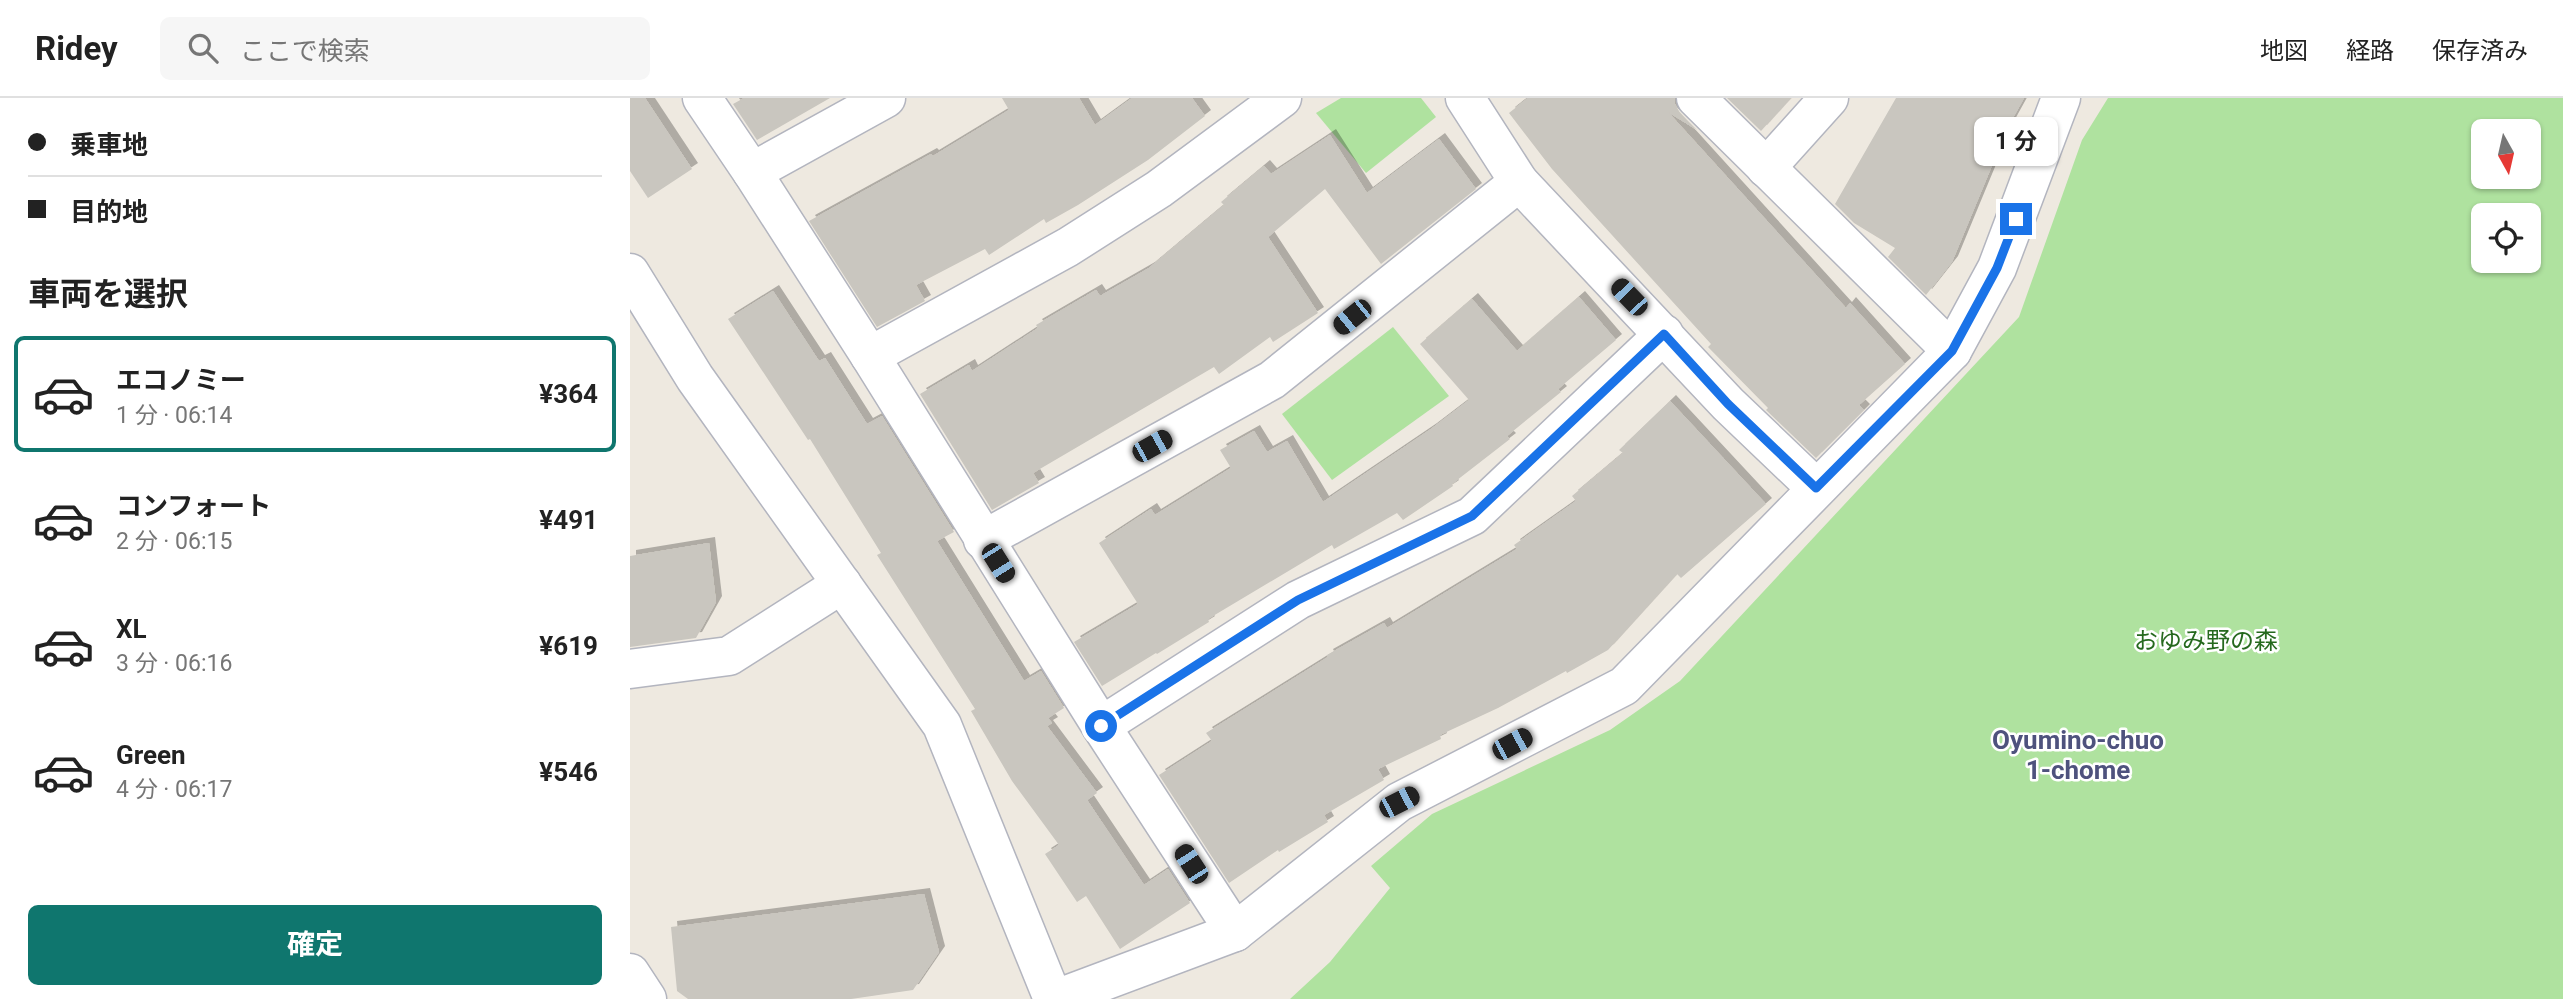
<!DOCTYPE html>
<html lang="ja">
<meta charset="utf-8">
<style>
:root{--surface:#fff;--page:#f6f6f6;--text:#222;--muted:#767676;--line:#e0e0e0;--accent:#0f766e}
body{margin:0;font-family:Roboto,"Noto Sans JP",sans-serif;background:var(--page);color:var(--text);height:100vh;display:flex;flex-direction:column;font-size:26px;white-space:nowrap}
*{box-sizing:border-box;margin:0}
p{font-size:23px;color:var(--muted)}
.icon{flex:none;width:38px;height:38px;fill:none;stroke:currentColor;stroke-width:2;stroke-linecap:round;stroke-linejoin:round}
.map{position:relative;flex:1;overflow:hidden}
.details{display:flex;flex-direction:column;background:var(--surface);width:630px}
.details>*{flex:none}
.hud{display:grid;align-content:center;height:154px;padding:0 28px;background:var(--surface)}
.needle{width:46px;rotate:172deg}
.tools{position:absolute;left:1841px;top:21px;display:grid;gap:14px}
.tools a{display:grid;place-items:center;width:70px;height:70px;border-radius:10px;background:var(--surface);box-shadow:0 2px 5px #0004;font-size:35px}
.end{position:absolute;width:32px;height:32px;margin:-16px;border:9px solid #1a73e8;background:#fff;box-shadow:0 0 0 4px #fff}
.from{border-radius:50%}
.bubble{position:absolute;height:49px;border-radius:10px;background:var(--surface);box-shadow:0 2px 5px #0004;font-size:23px;font-weight:700;line-height:49px;text-align:center}
.car{position:absolute;width:21px;height:42px;margin:-21px -10px;border-radius:9px;box-shadow:0 0 5px 2px #0007;background:linear-gradient(#222 24%,#8ab4d8 0 40%,#222 0 76%,#8ab4d8 0 86%,#222 0)}
.hud b{display:flex;align-items:center;gap:24px;height:66px;font-size:26px}
.hud b+b{border-top:2px solid var(--line)}
.hud i{width:18px;height:18px;background:var(--text)}
ul{padding:0;list-style:none}
li{display:flex;align-items:center;gap:21px;height:116px;margin:0 14px 10px;padding:0 14px;border:4px solid transparent;border-radius:10px}
li div{flex:1}
li b{display:block;font-size:26px}
li em{font-style:normal;font-weight:700}
li.current{border-color:var(--accent)}
li>.icon{width:63px;height:63px;stroke-width:1.5}
h2{padding:0 28px;font-size:32px;line-height:84px}
.primary-button{display:flex;gap:14px;margin-top:auto;padding:14px 28px}
.primary-button a{flex:1;height:80px;border-radius:10px;background:var(--accent);color:#fff;font-size:28px;font-weight:700;line-height:80px;text-align:center}
header{display:flex;align-items:center;gap:42px;box-sizing:border-box;height:98px;padding:0 35px;background:var(--surface);border-bottom:2px solid var(--line)}
header strong{font-size:33px}
nav{display:flex;gap:38px;margin-inline-start:auto;font-size:24px}
.search{width:490px;height:63px;background:var(--page);display:flex;align-items:center;gap:18px;box-sizing:border-box;padding:0 24px;border-radius:10px;color:var(--muted);font-size:26px}
main{display:flex;flex:1;min-height:0}
.map>svg:first-child{display:block}
.green{fill:#afe29f;fill-rule:evenodd}
.building{fill:#c9c6bf;filter:url(#shadow)}
.lines{fill:none;stroke-linecap:round;stroke-linejoin:round}
.minor-casing{stroke:#b3b5bf;stroke-width:41}
.minor{stroke:#fff;stroke-width:38}
.route{stroke:#1a73e8;stroke-width:9}
.labels{text-anchor:middle;dominant-baseline:central;stroke-width:5;stroke-linejoin:round;paint-order:stroke}
.park-label{font-size:24px;fill:#26691e;stroke:#fff}
.neighbourhood-label{font-size:26px;font-weight:bold;fill:#4e527d;stroke:#fff}
</style>
<header>
<strong>Ridey</strong>
<div class="search"><svg class="icon" aria-label="search" viewBox="0 0 24 24"><circle cx="10" cy="10" r="6"/><path d="M15 15l6 6"/></svg>ここで検索</div>
<nav><a>地図</a><a>経路</a><a>保存済み</a></nav>
</header>
<main>
<section class="details">
<div class="hud">
<b><i class="from"></i>乗車地</b>
<b><i></i>目的地</b>
</div>
<h2>車両を選択</h2>
<ul>
<li class="current"><svg class="icon" aria-label="car" viewBox="0 0 24 24"><path d="M5 17H2v-5l4-1 3-4h7l3 4 3 1v5h-3M9 17h6M6 11h13"/><circle cx="7" cy="17" r="2"/><circle cx="17" cy="17" r="2"/></svg><div><b>エコノミー</b><p>1 分 · 06:14</p></div><em>¥364</em></li>
<li><svg class="icon" aria-label="car" viewBox="0 0 24 24"><path d="M5 17H2v-5l4-1 3-4h7l3 4 3 1v5h-3M9 17h6M6 11h13"/><circle cx="7" cy="17" r="2"/><circle cx="17" cy="17" r="2"/></svg><div><b>コンフォート</b><p>2 分 · 06:15</p></div><em>¥491</em></li>
<li><svg class="icon" aria-label="car" viewBox="0 0 24 24"><path d="M5 17H2v-5l4-1 3-4h7l3 4 3 1v5h-3M9 17h6M6 11h13"/><circle cx="7" cy="17" r="2"/><circle cx="17" cy="17" r="2"/></svg><div><b>XL</b><p>3 分 · 06:16</p></div><em>¥619</em></li>
<li><svg class="icon" aria-label="car" viewBox="0 0 24 24"><path d="M5 17H2v-5l4-1 3-4h7l3 4 3 1v5h-3M9 17h6M6 11h13"/><circle cx="7" cy="17" r="2"/><circle cx="17" cy="17" r="2"/></svg><div><b>Green</b><p>4 分 · 06:17</p></div><em>¥546</em></li>
</ul>
<div class="primary-button"><a>確定</a></div>
</section>
<div class="map">
<svg width="1933" height="901" viewBox="0 0 1933 901">
<defs>
<filter id="shadow"><feDropShadow dx="6" dy="-6" stdDeviation="0" flood-color="#0004"/></filter>
</defs>
<rect width="100%" height="100%" fill="#eee9e0"/>
<g class="green">
<polygon points="711,0 791,0 806,19 736,75 686,15"/>
<path d="M1478,0H1933V901H660L700,864L760,790L741,768L802,716L980,632L1050,583L1389,219L1452,42ZM1899,33V79H1853V33ZM1899,117V163H1853V117Z"/>
<polygon points="763,229 819,298 702,382 652,316"/>
</g>
<g class="building">
<polygon points="0,0 15,0 62,71 18,100 0,73"/>
<polygon points="114,0 200,0 127,42 103,6"/>
<polygon points="372,0 449,0 465,27 502,0 562,0 575,18 518,62 448,107 416,125 414,121 359,157 355,151 286,187 295,203 247,229 179,123 301,56 303,58 379,12"/>
<polygon points="898,0 1045,0 1045,6 1050,15 1067,32 1038,14 1216,210 1220,205 1275,266 1229,307 1234,312 1186,360 1136,312 1138,310 1078,249 1081,246 922,71 879,15"/>
<polygon points="1097,0 1161,0 1131,33"/>
<polygon points="1266,0 1394,0 1378,29 1322,164 1296,197 1258,159 1265,150 1224,125 1205,106"/>
<polygon points="700,37 737,95 809,41 846,91 751,166 695,91 638,139 688,215 643,244 640,239 589,276 584,269 403,375 409,385 362,412 290,296 339,267 342,273 408,230 406,227 466,192 470,198 519,170 594,107 591,104 634,68 641,76"/>
<polygon points="143,193 189,263 195,260 237,326 252,318 324,434 307,443 394,583 411,573 434,610 418,620 422,625 417,628 467,695 457,702 514,787 538,771 560,805 490,851 456,798 447,804 415,756 429,747 382,683 341,613 345,611 247,457 251,455 180,341 178,342 98,221"/>
<polygon points="949,199 986,242 928,291 931,294 877,338 880,341 822,386 823,388 773,422 767,415 704,451 702,447 578,521 579,524 527,556 526,555 472,588 444,544 508,506 469,445 521,411 525,417 601,370 590,352 624,333 637,354 657,343 693,404 801,331 839,302 790,246 842,201 887,253"/>
<polygon points="1040,303 1136,406 1051,480 1047,476 978,552 937,575 936,573 868,610 810,637 811,641 748,671 754,682 694,717 698,724 649,754 648,752 599,785 529,677 582,643 576,635 698,559 697,557 754,525 757,530 887,451 884,447 946,403 942,398 993,355 989,352"/>
<polygon points="79,445 86,504 66,540 0,549 0,458"/>
<polygon points="294,796 309,854 283,892 221,901 58,901 47,893 41,829"/>
</g>
<g class="lines">
<defs>
<g id="minor">
<polyline points="72,0 122,74"/>
<polyline points="835,0 889,84 1098,306 1186,390"/>
<polyline points="1066,0 1322,253"/>
<polyline points="1136,70 1199,0"/>
<polyline points="0,175 65,280 312,627 423,901"/>
<polyline points="240,258 122,74 256,0"/>
<polyline points="353,442 642,282 889,84"/>
<polyline points="0,571 99,558 212,486"/>
<polyline points="471,628 668,502 842,418 1034,236"/>
<polyline points="605,834 471,628 240,258 438,149 529,91 652,0"/>
<polyline points="0,875 17,901"/>
<polyline points="426,901 605,834 769,704 994,588 1322,253 1367,170 1431,0"/>
</g>
</defs>
<use href="#minor" class="minor-casing"/>
<use href="#minor" class="minor"/>
</g>
<g class="lines">
<polyline class="route" points="471,628 668,502 842,418 1034,236 1098,306 1186,390 1322,253 1367,170 1386,121"/>
</g>
<g class="labels">
<g class="park-label">
<text x="1576" y="543">おゆみ野の森</text>
</g>
<g class="neighbourhood-label">
<text x="1448" y="642">Oyumino-chuo<tspan x="1448" dy="30">1-chome</tspan></text>
</g>
</g>
</svg>
<div class="tools">
<a><svg class="needle" viewBox="-14 -14 28 28"><path d="M0-13l5 13h-10z" fill="#e53935"/><path d="M0 13l5-13h-10z" fill="#767676"/></svg></a>
<a><svg class="icon" aria-label="locate" viewBox="0 0 24 24"><circle cx="12" cy="12" r="6"/><path d="M12 2v4M12 18v4M2 12h4M18 12h4"/></svg></a>
</div>
<i class="end from" style="left:471px;top:628px"></i>
<i class="end" style="left:1386px;top:121px"></i>
<div class="bubble" style="left:1344px;top:19px;width:84px">1 分</div>
<i class="car" style="left:999px;top:199px;rotate:316deg"></i>
<i class="car" style="left:722px;top:219px;rotate:231deg"></i>
<i class="car" style="left:522px;top:348px;rotate:61deg"></i>
<i class="car" style="left:368px;top:465px;rotate:148deg"></i>
<i class="car" style="left:882px;top:646px;rotate:62deg"></i>
<i class="car" style="left:769px;top:704px;rotate:63deg"></i>
<i class="car" style="left:561px;top:766px;rotate:327deg"></i>
</div>
</main>
